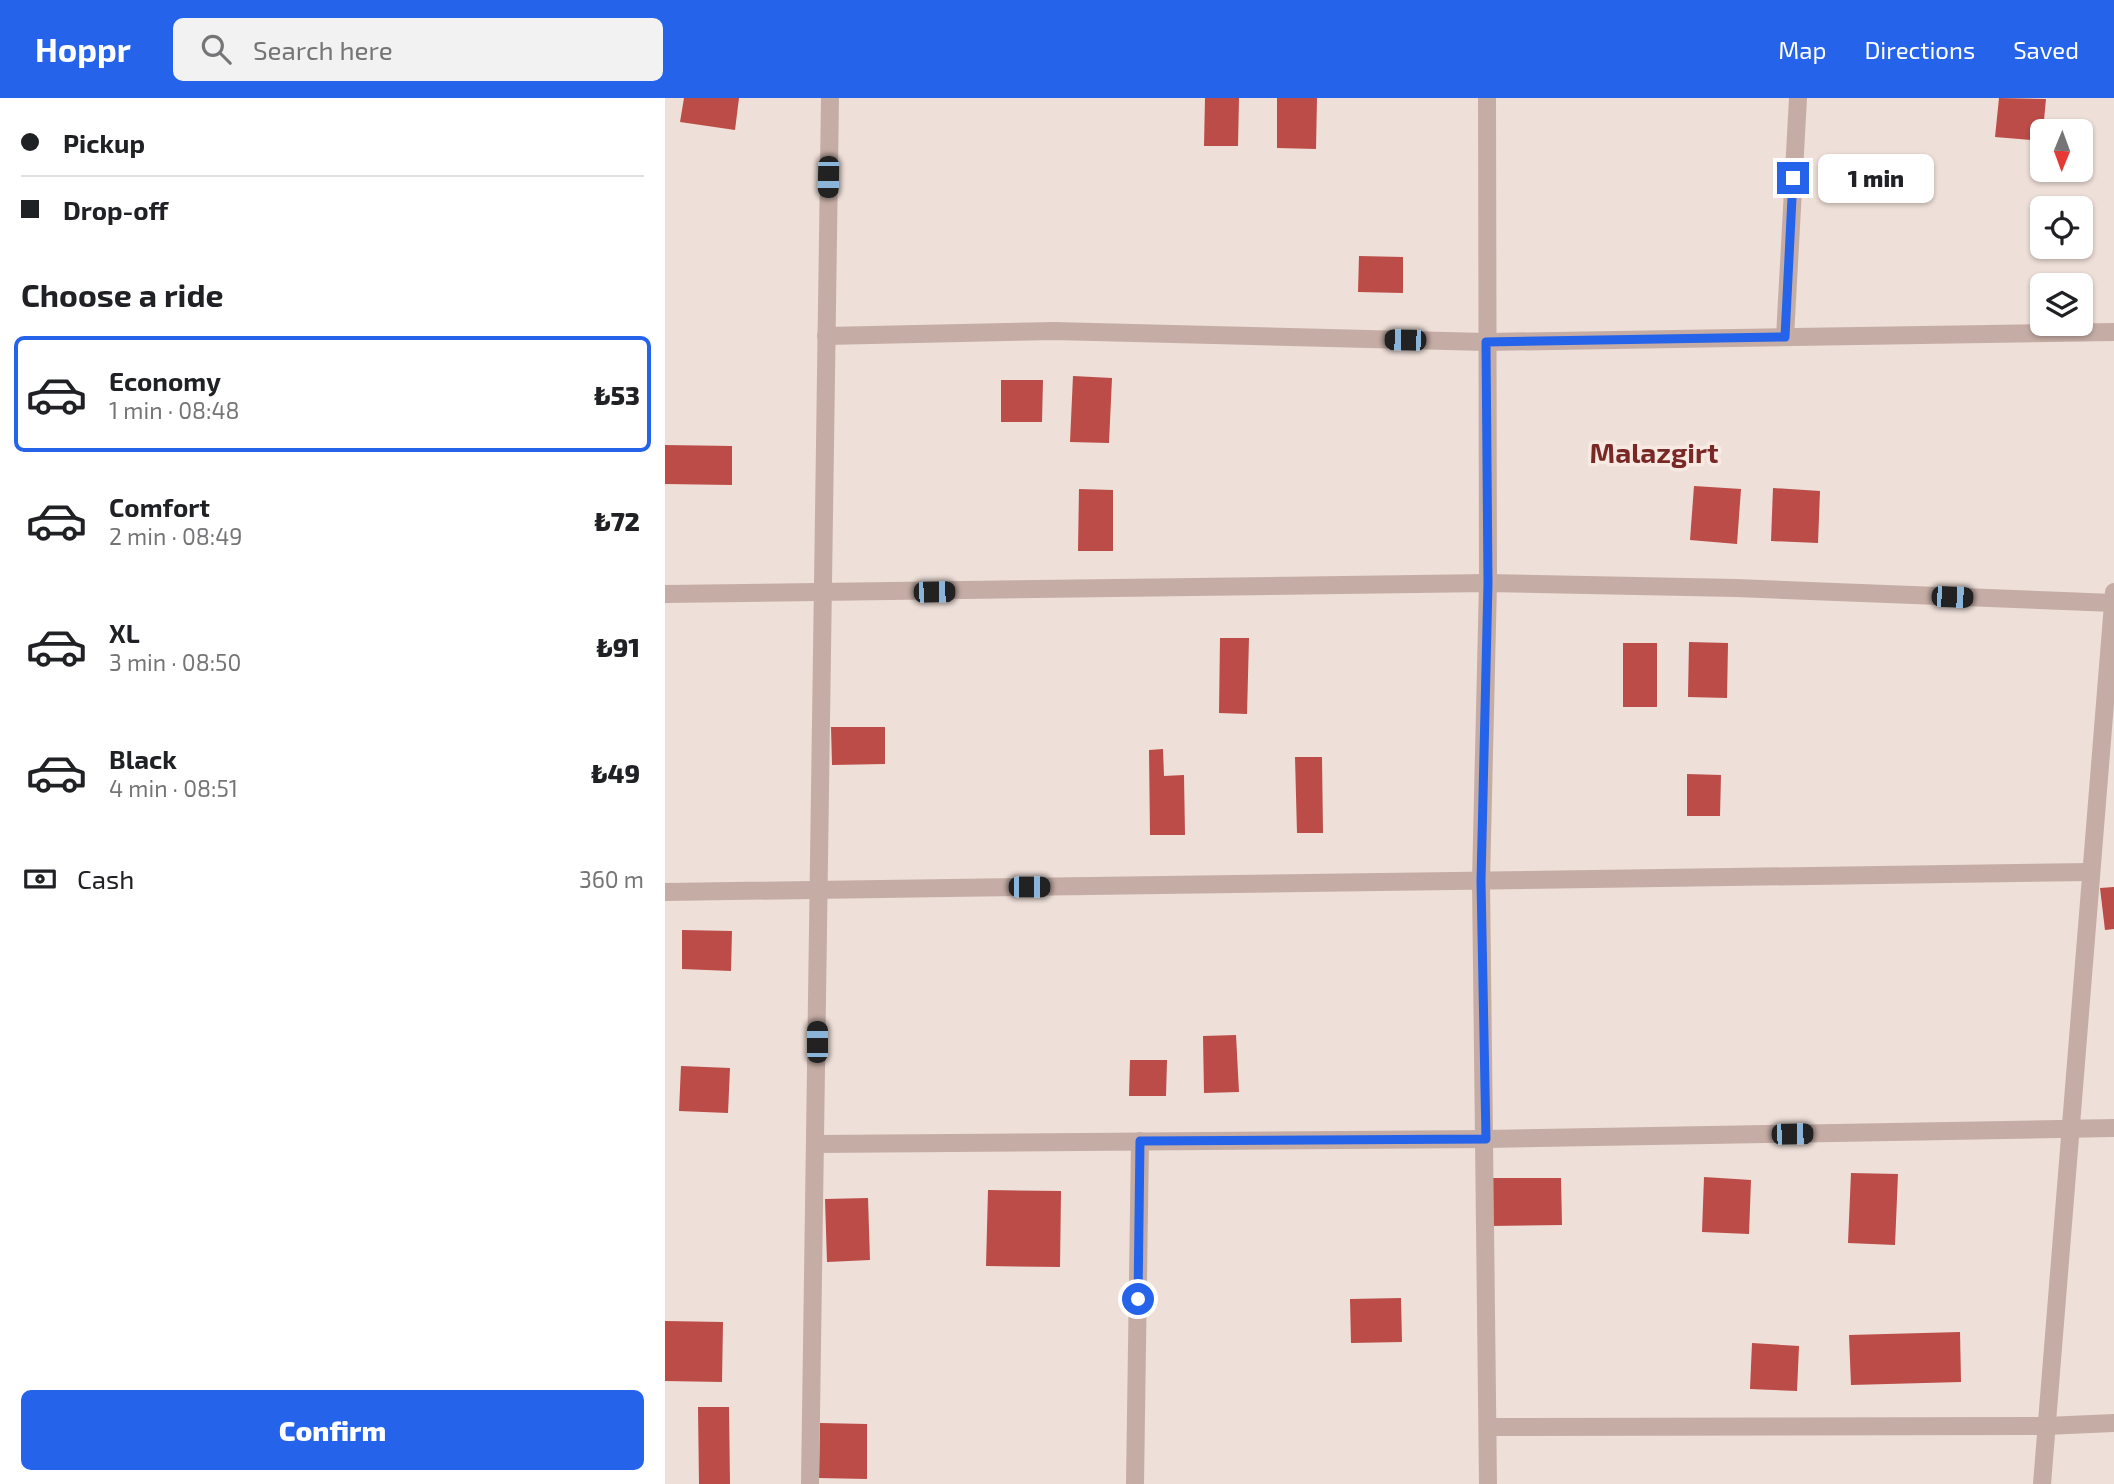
<!DOCTYPE html>
<meta charset="utf-8">
<style>
:root{--surface:#fff;--page:#f2f2f2;--text:#202124;--muted:#757577;--line:#e0e0e0;--accent:#2563eb}
body{margin:0;font-family:"Exo 2",sans-serif;background:var(--page);color:var(--text);height:100vh;display:flex;flex-direction:column;font-size:26px;white-space:nowrap}
*{box-sizing:border-box;margin:0}
p{font-size:23px;color:var(--muted)}
.icon{flex:none;width:38px;height:38px;fill:none;stroke:currentColor;stroke-width:2;stroke-linecap:round;stroke-linejoin:round}
.map{position:relative;flex:1;overflow:hidden}
.drawer{display:flex;flex-direction:column;background:var(--surface);width:665px}
.drawer>*{flex:none}
.banner{display:grid;align-content:center;height:154px;padding:0 21px;background:var(--surface)}
.needle{width:46px;rotate:181deg}
.controls{position:absolute;left:1365px;top:21px;display:grid;gap:14px}
.controls a{display:grid;place-items:center;width:63px;height:63px;border-radius:10px;background:var(--surface);box-shadow:0 2px 5px #0004;font-size:35px}
.end{position:absolute;width:32px;height:32px;margin:-16px;border:9px solid #2563eb;background:#fff;box-shadow:0 0 0 4px #fff}
.from{border-radius:50%}
.bubble{position:absolute;height:49px;border-radius:10px;background:var(--surface);box-shadow:0 2px 5px #0004;font-size:23px;font-weight:800;line-height:49px;text-align:center}
.car{position:absolute;width:21px;height:42px;margin:-21px -10px;border-radius:9px;box-shadow:0 0 5px 2px #0007;background:linear-gradient(#222 24%,#8ab4d8 0 40%,#222 0 76%,#8ab4d8 0 86%,#222 0)}
.banner b{display:flex;align-items:center;gap:24px;height:66px;font-size:26px}
.banner b+b{border-top:2px solid var(--line)}
.banner i{width:18px;height:18px;background:var(--text)}
ul{padding:0;list-style:none}
li{display:flex;align-items:center;gap:21px;height:116px;margin:0 14px 10px;padding:0 7px;border:4px solid transparent;border-radius:10px}
li div{flex:1}
li b{display:block;font-size:26px}
li em{font-style:normal;font-weight:800}
li.active{border-color:var(--accent)}
li>.icon{width:63px;height:63px;stroke-width:1.5}
h2{padding:0 21px;font-size:32px;line-height:84px}
.pay{display:flex;align-items:center;gap:18px;height:77px;padding:0 21px;font-size:26px}
.pay p{margin-inline-start:auto}
.primary-button{display:flex;gap:14px;margin-top:auto;padding:14px 21px}
.primary-button a{flex:1;height:80px;border-radius:10px;background:var(--accent);color:#fff;font-size:28px;font-weight:800;line-height:80px;text-align:center}
header{display:flex;align-items:center;gap:42px;box-sizing:border-box;height:98px;padding:0 35px;background:var(--accent);color:#fff}
header strong{font-size:33px}
nav{display:flex;gap:38px;margin-inline-start:auto;font-size:24px}
.search{width:490px;height:63px;background:var(--page);display:flex;align-items:center;gap:18px;box-sizing:border-box;padding:0 24px;border-radius:10px;color:var(--muted);font-size:26px}
main{display:flex;flex:1;min-height:0}
.map>svg:first-child{display:block}
.building{fill:#bc4c48}
.lines{fill:none;stroke-linecap:round;stroke-linejoin:round}
.minor{stroke:#c5ada5;stroke-width:18}
.route{stroke:#2563eb;stroke-width:9}
.labels{text-anchor:middle;dominant-baseline:central;stroke-width:7;stroke-linejoin:round;paint-order:stroke}
.district-label{font-size:28px;font-weight:bold;fill:#792825;stroke:#f7eae3}
</style>
<header>
<strong>Hoppr</strong>
<div class="search"><svg class="icon" aria-label="search" viewBox="0 0 24 24"><circle cx="10" cy="10" r="6"/><path d="M15 15l6 6"/></svg>Search here</div>
<nav><a>Map</a><a>Directions</a><a>Saved</a></nav>
</header>
<main>
<section class="drawer">
<div class="banner">
<b><i class="from"></i>Pickup</b>
<b><i></i>Drop-off</b>
</div>
<h2>Choose a ride</h2>
<ul>
<li class="active"><svg class="icon" aria-label="car" viewBox="0 0 24 24"><path d="M5 17H2v-5l4-1 3-4h7l3 4 3 1v5h-3M9 17h6M6 11h13"/><circle cx="7" cy="17" r="2"/><circle cx="17" cy="17" r="2"/></svg><div><b>Economy</b><p>1 min · 08:48</p></div><em>₺53</em></li>
<li><svg class="icon" aria-label="car" viewBox="0 0 24 24"><path d="M5 17H2v-5l4-1 3-4h7l3 4 3 1v5h-3M9 17h6M6 11h13"/><circle cx="7" cy="17" r="2"/><circle cx="17" cy="17" r="2"/></svg><div><b>Comfort</b><p>2 min · 08:49</p></div><em>₺72</em></li>
<li><svg class="icon" aria-label="car" viewBox="0 0 24 24"><path d="M5 17H2v-5l4-1 3-4h7l3 4 3 1v5h-3M9 17h6M6 11h13"/><circle cx="7" cy="17" r="2"/><circle cx="17" cy="17" r="2"/></svg><div><b>XL</b><p>3 min · 08:50</p></div><em>₺91</em></li>
<li><svg class="icon" aria-label="car" viewBox="0 0 24 24"><path d="M5 17H2v-5l4-1 3-4h7l3 4 3 1v5h-3M9 17h6M6 11h13"/><circle cx="7" cy="17" r="2"/><circle cx="17" cy="17" r="2"/></svg><div><b>Black</b><p>4 min · 08:51</p></div><em>₺49</em></li>
</ul>
<div class="pay"><svg class="icon" aria-label="cash" viewBox="0 0 24 24"><path d="M3 7h18v10H3z"/><circle cx="12" cy="12" r="2"/></svg>Cash<p>360 m</p></div>
<div class="primary-button"><a>Confirm</a></div>
</section>
<div class="map">
<svg width="1449" height="1386" viewBox="0 0 1449 1386">
<rect width="100%" height="100%" fill="#eedfd8"/>
<g class="building">
<polygon points="19,0 74,0 70,32 15,24"/>
<polygon points="540,0 574,0 573,48 539,48"/>
<polygon points="612,0 652,0 651,51 612,50"/>
<polygon points="1334,0 1381,1 1377,43 1330,39"/>
<polygon points="694,158 738,159 738,195 693,194"/>
<polygon points="408,278 447,280 444,345 405,344"/>
<polygon points="336,282 378,282 377,324 336,324"/>
<polygon points="0,347 67,348 67,387 0,386"/>
<polygon points="1029,388 1076,391 1072,446 1025,442"/>
<polygon points="1108,390 1155,393 1153,445 1106,443"/>
<polygon points="414,391 448,392 448,453 413,453"/>
<polygon points="555,540 584,540 582,616 554,615"/>
<polygon points="1024,544 1063,545 1062,600 1023,599"/>
<rect x="958" y="545" width="34" height="64"/>
<polygon points="166,629 220,629 220,666 167,667"/>
<polygon points="498,651 499,678 519,677 520,737 485,737 484,652"/>
<polygon points="630,659 657,659 658,735 632,735"/>
<polygon points="1022,676 1056,677 1055,718 1022,718"/>
<polygon points="1449,789 1449,831 1440,832 1435,790"/>
<polygon points="17,832 67,833 66,873 17,871"/>
<polygon points="571,937 574,994 539,995 538,938"/>
<polygon points="465,962 502,962 501,998 464,998"/>
<polygon points="16,968 65,970 63,1015 14,1013"/>
<polygon points="1186,1075 1233,1076 1230,1147 1183,1145"/>
<polygon points="1039,1079 1086,1082 1084,1136 1037,1134"/>
<polygon points="824,1080 896,1080 897,1127 824,1128"/>
<polygon points="323,1092 396,1093 395,1169 321,1168"/>
<polygon points="203,1100 205,1162 162,1164 160,1101"/>
<polygon points="736,1200 737,1244 686,1245 685,1201"/>
<polygon points="0,1223 58,1224 57,1284 0,1283"/>
<polygon points="1295,1234 1296,1284 1186,1287 1184,1237"/>
<polygon points="1087,1245 1134,1248 1132,1293 1085,1291"/>
<polygon points="33,1309 64,1309 65,1386 34,1386"/>
<polygon points="155,1325 202,1326 202,1381 154,1380"/>
</g>
<g class="lines">
<g class="minor">
<polyline points="822,0 823,485 816,783 823,1386"/>
<polyline points="161,238 389,233 821,244 1449,234"/>
<polyline points="1120,239 1133,0"/>
<polyline points="0,496 823,485 1071,490 1448,505"/>
<polyline points="0,794 1425,774"/>
<polyline points="151,1046 821,1041 1449,1030"/>
<polyline points="823,1329 1381,1328 1449,1325"/>
<polyline points="145,1386 165,0"/>
<polyline points="470,1386 475,1043"/>
<polyline points="1377,1386 1449,494"/>
</g>
</g>
<g class="lines">
<polyline class="route" points="473,1201 475,1043 821,1041 816,783 823,485 821,244 1120,239 1128,80"/>
</g>
<g class="labels">
<g class="district-label">
<text x="989" y="354">Malazgirt</text>
</g>
</g>
</svg>
<div class="controls">
<a><svg class="needle" viewBox="-14 -14 28 28"><path d="M0-13l5 13h-10z" fill="#e53935"/><path d="M0 13l5-13h-10z" fill="#757577"/></svg></a>
<a><svg class="icon" aria-label="locate" viewBox="0 0 24 24"><circle cx="12" cy="12" r="6"/><path d="M12 2v4M12 18v4M2 12h4M18 12h4"/></svg></a>
<a><svg class="icon" aria-label="layers" viewBox="0 0 24 24"><path d="M12 4l9 5-9 5-9-5zM3 14l9 5 9-5"/></svg></a>
</div>
<i class="end from" style="left:473px;top:1201px"></i>
<i class="end" style="left:1128px;top:80px"></i>
<div class="bubble" style="left:1153px;top:56px;width:116px">1 min</div>
<i class="car" style="left:163px;top:79px;rotate:181deg"></i>
<i class="car" style="left:740px;top:242px;rotate:271deg"></i>
<i class="car" style="left:269px;top:494px;rotate:89deg"></i>
<i class="car" style="left:1287px;top:499px;rotate:92deg"></i>
<i class="car" style="left:364px;top:789px;rotate:90deg"></i>
<i class="car" style="left:152px;top:944px;rotate:0deg"></i>
<i class="car" style="left:1127px;top:1036px;rotate:89deg"></i>
</div>
</main>
